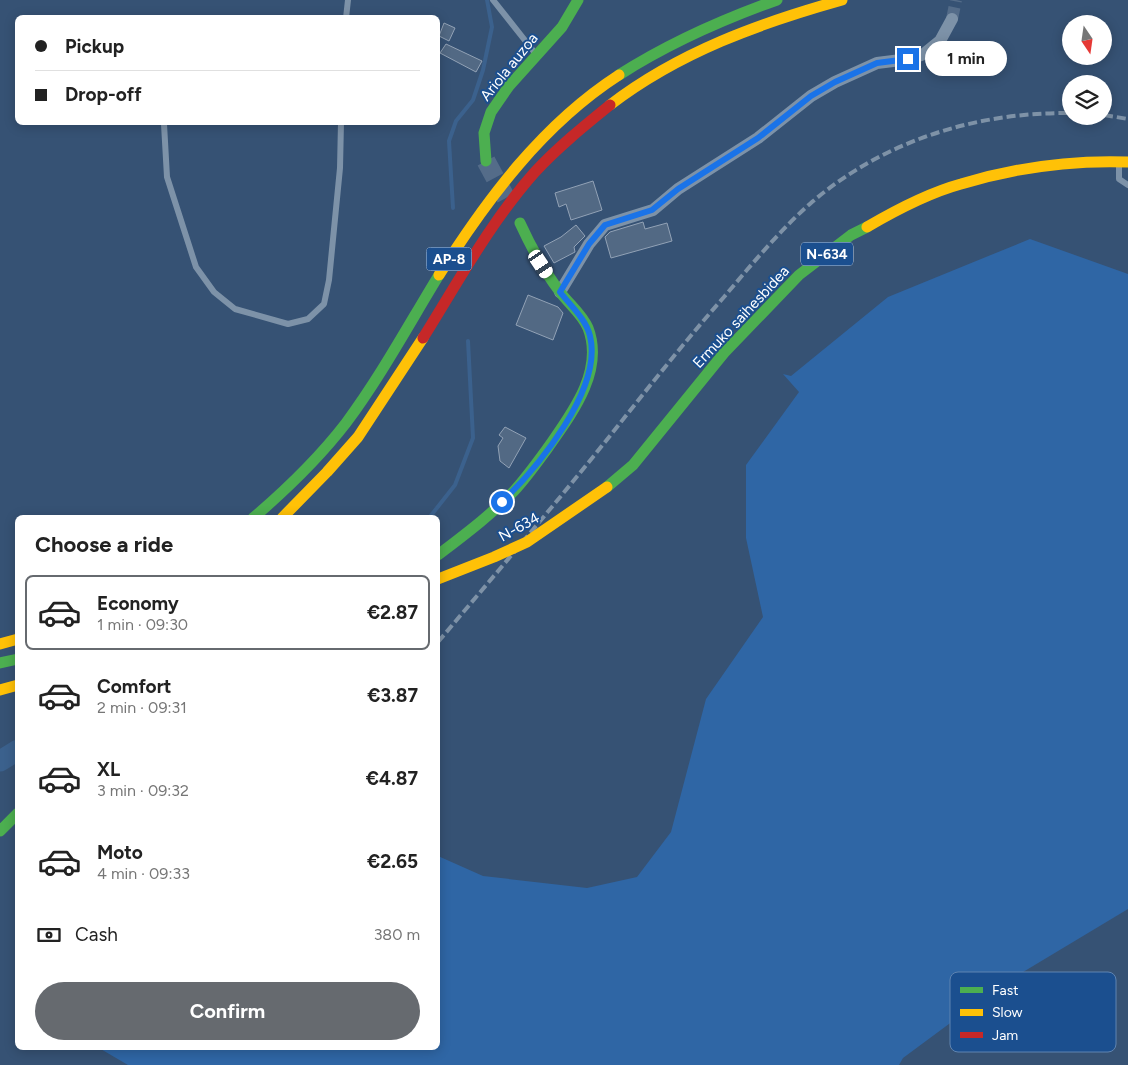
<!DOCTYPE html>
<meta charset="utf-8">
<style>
:root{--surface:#fff;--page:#f2f2f2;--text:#222;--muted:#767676;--line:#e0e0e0;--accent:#666a6f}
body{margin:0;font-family:Figtree,sans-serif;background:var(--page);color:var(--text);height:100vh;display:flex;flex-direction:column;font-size:19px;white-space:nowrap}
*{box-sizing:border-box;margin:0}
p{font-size:16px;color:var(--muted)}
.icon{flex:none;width:28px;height:28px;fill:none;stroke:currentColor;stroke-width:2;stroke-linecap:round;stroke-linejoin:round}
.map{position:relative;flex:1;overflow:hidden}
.panel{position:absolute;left:15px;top:515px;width:425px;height:535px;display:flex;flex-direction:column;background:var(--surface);border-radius:8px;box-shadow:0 2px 12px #0003}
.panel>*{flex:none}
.hud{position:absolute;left:15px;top:15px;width:425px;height:110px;border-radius:8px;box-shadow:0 2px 12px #0003;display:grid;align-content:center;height:110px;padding:0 20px;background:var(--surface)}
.needle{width:32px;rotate:167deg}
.tools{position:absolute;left:1062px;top:15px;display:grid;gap:10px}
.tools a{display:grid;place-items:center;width:50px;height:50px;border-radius:50%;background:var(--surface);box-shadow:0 2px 12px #0003;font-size:25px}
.end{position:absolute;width:22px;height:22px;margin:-11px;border:6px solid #1a73e8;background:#fff;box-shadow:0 0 0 2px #fff}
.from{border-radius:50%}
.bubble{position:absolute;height:35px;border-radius:18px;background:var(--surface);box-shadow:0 2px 12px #0003;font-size:16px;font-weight:700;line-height:35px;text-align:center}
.car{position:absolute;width:15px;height:30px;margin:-15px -8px;border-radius:6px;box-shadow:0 0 4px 1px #0007;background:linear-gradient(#fff 24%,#345 0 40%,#fff 0 76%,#345 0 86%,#fff 0)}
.hud b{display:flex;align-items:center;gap:18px;height:48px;font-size:19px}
.hud b+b{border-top:1px solid var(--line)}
.hud i{width:12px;height:12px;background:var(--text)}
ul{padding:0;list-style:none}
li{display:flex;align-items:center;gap:15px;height:75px;margin:0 10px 8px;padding:0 10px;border:2px solid transparent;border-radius:8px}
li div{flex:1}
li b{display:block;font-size:19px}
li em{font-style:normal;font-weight:700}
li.selected{border-color:var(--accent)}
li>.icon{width:45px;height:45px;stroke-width:1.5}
h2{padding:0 20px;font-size:22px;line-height:60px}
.pay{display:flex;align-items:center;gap:12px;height:55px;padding:0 20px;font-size:19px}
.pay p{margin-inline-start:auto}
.button{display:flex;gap:10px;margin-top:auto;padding:10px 20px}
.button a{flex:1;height:58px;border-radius:30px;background:var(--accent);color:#fff;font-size:20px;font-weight:700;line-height:58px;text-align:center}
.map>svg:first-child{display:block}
.green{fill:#2f66a5}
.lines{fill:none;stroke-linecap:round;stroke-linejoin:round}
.stream{stroke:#3b618d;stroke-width:4}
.river{stroke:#3b618d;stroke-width:21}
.building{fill:#526984;stroke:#92a2b6}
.street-tunnel{stroke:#546c89;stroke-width:12;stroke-dasharray:12 6;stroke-linecap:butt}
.secondary-tunnel{stroke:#546c89;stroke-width:19;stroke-dasharray:19 9;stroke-linecap:butt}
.lane{stroke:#7d92a8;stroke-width:6}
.street{stroke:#7d92a8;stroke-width:12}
.fast{stroke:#4caf50;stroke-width:11}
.slow{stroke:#ffc107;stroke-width:11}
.jam{stroke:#c62828;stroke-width:11}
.rail{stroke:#7e92a7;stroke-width:4;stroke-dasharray:9 4;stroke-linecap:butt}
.slow-bridge{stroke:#ffc107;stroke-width:11}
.route{stroke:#1a73e8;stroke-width:6}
.labels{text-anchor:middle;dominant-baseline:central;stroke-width:4;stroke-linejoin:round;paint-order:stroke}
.shield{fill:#1b4f8f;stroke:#bbcadd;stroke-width:1}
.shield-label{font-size:14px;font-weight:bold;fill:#fff}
.street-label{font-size:15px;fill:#fff;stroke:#1b4f8f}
.key{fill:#1b4f8f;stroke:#5f84b1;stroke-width:1}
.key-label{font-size:14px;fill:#fff}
</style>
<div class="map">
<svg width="1128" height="1065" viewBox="0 0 1128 1065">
<rect width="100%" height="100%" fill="#365274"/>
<polygon class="green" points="1030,239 1128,274 1128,909 1003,984 903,1058 899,1065 128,1065 99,1048 438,1048 438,856 483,876 587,888 637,877 671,832 706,699 763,617 746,538 746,465 799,392 783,374 791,376 888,297"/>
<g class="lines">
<g class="stream">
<polyline points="453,208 449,141 456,121 473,100 483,70 492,27 487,0"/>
<polyline points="429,518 455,485 473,438 468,341"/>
</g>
<polyline class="river" points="0,761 18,750"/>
</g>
<g class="building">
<polygon points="444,23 455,28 449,41 439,36"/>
<polygon points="446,44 482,61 476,72 440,53"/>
<polygon points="593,181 602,210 571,220 566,204 559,207 555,193"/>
<polygon points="643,222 645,229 667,223 672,241 611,258 605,237 610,232"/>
<polygon points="576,225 585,236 574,247 575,252 554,263 544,246 561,237"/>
<polygon points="528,295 558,307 563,313 553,340 516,325"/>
<polygon points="505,427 526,438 509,468 500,461 498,446 503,438 499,435"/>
</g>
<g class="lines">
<polyline class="street-tunnel" points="952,19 956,0"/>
<polyline class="secondary-tunnel" points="486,161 506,198"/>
<g class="lane">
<polyline points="493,0 535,53"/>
<polyline points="346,18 348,0"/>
<polyline points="164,124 167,177 196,267 214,292 235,309 288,324 308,319 324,304 329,280 340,168 341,122"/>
<polyline points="1119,166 1119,179 1128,185"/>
</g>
<polyline class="street" points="560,292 589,244 605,225 653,210 678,189 758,138 811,96 835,82 877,63 909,59 924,54 940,41 952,19"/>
<g class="fast">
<path d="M619,75C669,43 721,20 777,0"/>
<polyline points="486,161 484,133 491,112 509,86 562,27 578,0"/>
<polyline points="607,487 633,465 724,353 799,275 851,235 867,227"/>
<path d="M253,518C287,489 319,458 346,423C381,376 409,324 439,275"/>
<path d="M438,555C464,535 491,515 514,491C526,478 536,464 547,449C570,416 605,372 588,328C582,314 569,304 560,292C544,271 531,247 520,223"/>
<polyline points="0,663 18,659"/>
<polyline points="0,831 18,813"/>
</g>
<g class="slow">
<path d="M610,105C679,52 760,23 842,0"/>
<path d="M867,227C896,210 928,193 961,184C1014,168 1072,160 1128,162"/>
<path d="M439,275C487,199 543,124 619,75"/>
<polyline points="282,518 327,472 358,437 423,338"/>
<polyline points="0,644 18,639"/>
<polyline points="0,690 18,685"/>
</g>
<path class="jam" d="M423,338C458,282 490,223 534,173C557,148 584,126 610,105"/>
<g class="rail">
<polyline points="1104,115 1128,119"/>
<path d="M438,642C498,571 559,500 617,427C652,383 687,339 724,297C752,264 780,230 812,202C885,140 977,112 1071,113"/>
</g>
<polyline class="slow-bridge" points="438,579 494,557 527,542 607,487"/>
</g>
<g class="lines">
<path class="route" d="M502,502C538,467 603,389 590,336C586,319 570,305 560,292L589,244L605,225L652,210L678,189L758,138L811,96L835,82L877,63L908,59"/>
</g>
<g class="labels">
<g class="shield">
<rect x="801" y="242.5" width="52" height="23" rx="4"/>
<rect x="426.5" y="247.5" width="45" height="23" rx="4"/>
</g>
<g class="shield-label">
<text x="827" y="254">N-634</text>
<text x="449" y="259">AP-8</text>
</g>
<g class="street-label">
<text transform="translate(509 67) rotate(-51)">Ariola auzoa</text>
<text transform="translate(741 317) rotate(-47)">Ermuko saihesbidea</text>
<text transform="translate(519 527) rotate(-29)">N-634</text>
</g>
</g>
<rect x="950" y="972" width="166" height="80" rx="8" class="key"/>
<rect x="960" y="987" width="23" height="6" fill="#4caf50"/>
<rect x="960" y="1009" width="23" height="7" fill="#ffc107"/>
<rect x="960" y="1032" width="23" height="6" fill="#c62828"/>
<g class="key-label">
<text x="992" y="995">Fast</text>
<text x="992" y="1017">Slow</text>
<text x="992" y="1040">Jam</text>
</g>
</svg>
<div class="tools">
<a><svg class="needle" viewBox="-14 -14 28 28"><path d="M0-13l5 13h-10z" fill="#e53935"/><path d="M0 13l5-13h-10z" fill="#767676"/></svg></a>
<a><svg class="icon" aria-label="layers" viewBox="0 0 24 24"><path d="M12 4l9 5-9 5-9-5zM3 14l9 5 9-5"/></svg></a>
</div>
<i class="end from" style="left:502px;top:502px"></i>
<i class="end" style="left:908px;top:59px"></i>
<div class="bubble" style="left:925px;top:41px;width:82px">1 min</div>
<i class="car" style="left:541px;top:264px;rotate:146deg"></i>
<div class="hud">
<b><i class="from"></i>Pickup</b>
<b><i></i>Drop-off</b>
</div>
<section class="panel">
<h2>Choose a ride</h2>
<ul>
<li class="selected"><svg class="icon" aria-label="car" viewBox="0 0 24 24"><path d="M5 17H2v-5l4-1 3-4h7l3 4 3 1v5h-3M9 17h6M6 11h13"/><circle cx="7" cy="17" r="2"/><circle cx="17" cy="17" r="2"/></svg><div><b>Economy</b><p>1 min · 09:30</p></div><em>€2.87</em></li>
<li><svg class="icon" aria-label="car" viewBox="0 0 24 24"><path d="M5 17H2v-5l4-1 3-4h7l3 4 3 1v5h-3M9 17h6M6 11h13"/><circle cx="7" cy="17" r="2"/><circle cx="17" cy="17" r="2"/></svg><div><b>Comfort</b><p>2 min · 09:31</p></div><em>€3.87</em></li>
<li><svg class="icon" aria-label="car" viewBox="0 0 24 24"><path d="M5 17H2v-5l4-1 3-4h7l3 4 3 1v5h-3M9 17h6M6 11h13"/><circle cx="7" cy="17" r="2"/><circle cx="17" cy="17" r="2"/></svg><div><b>XL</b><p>3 min · 09:32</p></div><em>€4.87</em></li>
<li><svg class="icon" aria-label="car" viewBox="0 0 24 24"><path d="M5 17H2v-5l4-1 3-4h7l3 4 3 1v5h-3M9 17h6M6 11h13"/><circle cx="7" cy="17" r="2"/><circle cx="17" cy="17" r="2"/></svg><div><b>Moto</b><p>4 min · 09:33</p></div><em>€2.65</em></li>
</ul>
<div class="pay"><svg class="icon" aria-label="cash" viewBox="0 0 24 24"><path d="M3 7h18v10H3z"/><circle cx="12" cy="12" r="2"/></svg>Cash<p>380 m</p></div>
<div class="button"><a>Confirm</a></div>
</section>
</div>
